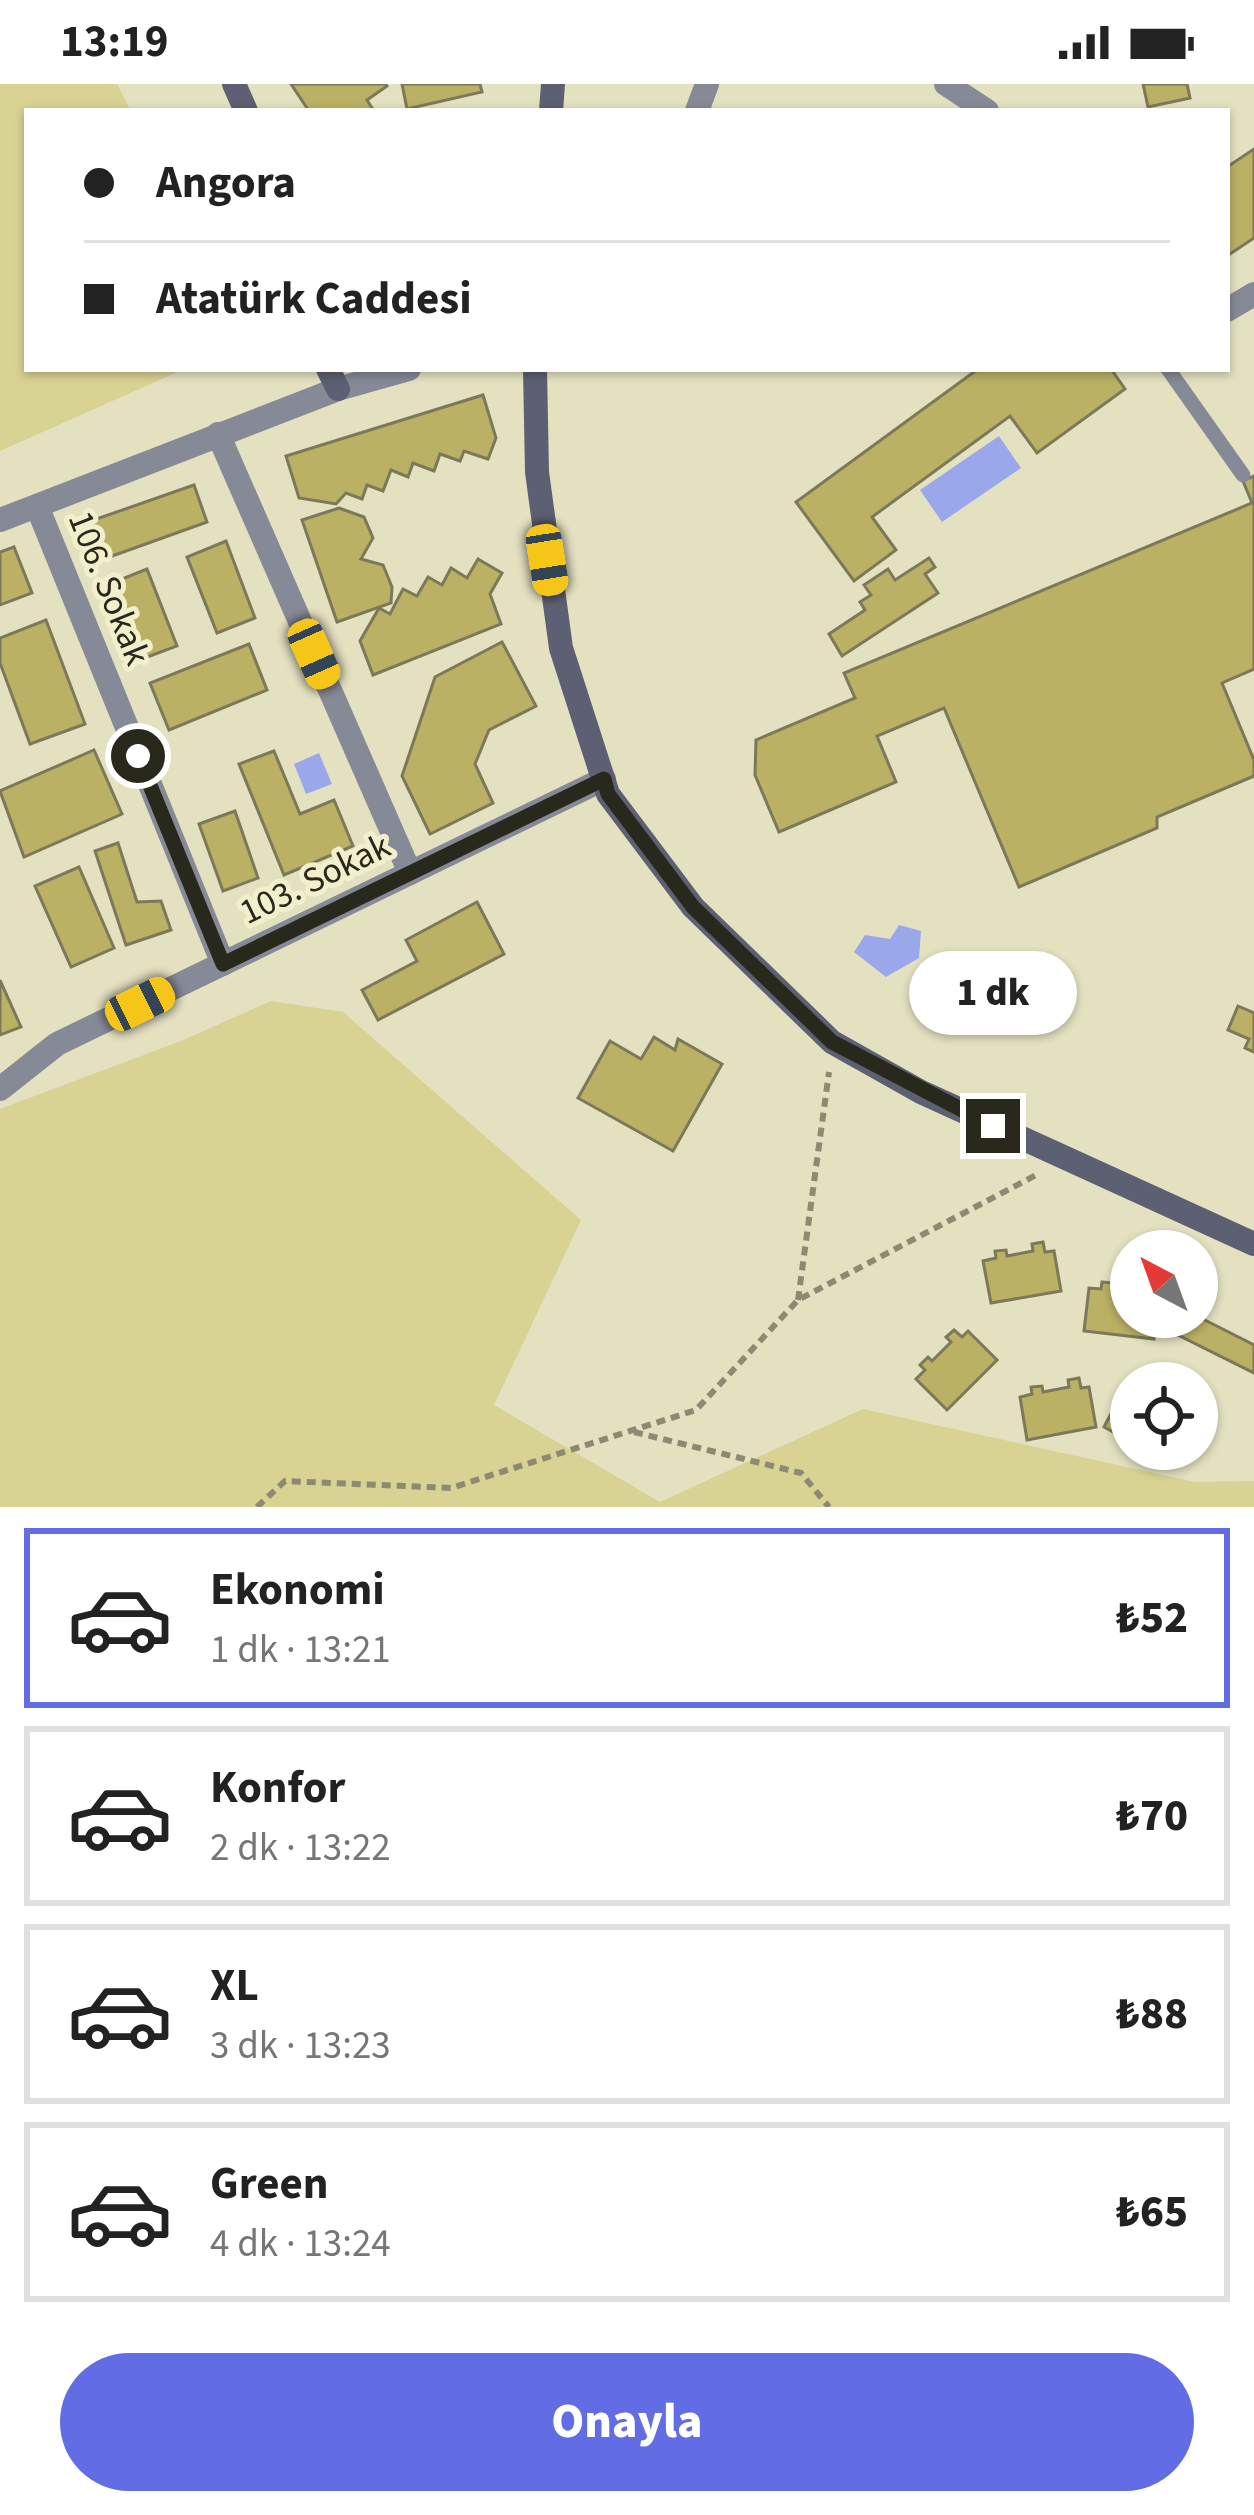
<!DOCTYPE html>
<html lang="tr">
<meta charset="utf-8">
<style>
:root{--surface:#fff;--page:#f6f6f6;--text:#222;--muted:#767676;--line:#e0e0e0;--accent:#626ce4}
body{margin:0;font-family:"Source Sans 3",sans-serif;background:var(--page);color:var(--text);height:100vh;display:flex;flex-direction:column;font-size:45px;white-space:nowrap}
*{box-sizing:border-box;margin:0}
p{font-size:39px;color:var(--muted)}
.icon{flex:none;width:66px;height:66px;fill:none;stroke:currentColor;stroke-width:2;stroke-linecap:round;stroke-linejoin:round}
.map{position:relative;height:1423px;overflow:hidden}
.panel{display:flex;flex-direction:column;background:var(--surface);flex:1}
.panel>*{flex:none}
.banner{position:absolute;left:24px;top:24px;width:1206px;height:264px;border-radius:0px;box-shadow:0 3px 9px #0004;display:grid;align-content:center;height:264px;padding:0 60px;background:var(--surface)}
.needle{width:78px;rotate:319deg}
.controls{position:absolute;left:1110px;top:1146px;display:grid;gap:24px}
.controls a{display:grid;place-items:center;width:108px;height:108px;border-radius:50%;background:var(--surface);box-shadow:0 3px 9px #0004;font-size:60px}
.end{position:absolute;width:54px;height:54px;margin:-27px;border:15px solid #29281c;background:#fff;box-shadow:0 0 0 6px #fff}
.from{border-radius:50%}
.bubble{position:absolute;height:84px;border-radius:42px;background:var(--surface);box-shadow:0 3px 9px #0004;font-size:39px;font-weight:800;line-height:84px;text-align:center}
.car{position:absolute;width:36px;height:72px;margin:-36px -18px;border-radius:15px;box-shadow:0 0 9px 3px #0007;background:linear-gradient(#f5c518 24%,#345 0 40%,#f5c518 0 76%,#345 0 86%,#f5c518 0)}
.banner b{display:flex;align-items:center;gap:42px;height:114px;font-size:45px}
.banner b+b{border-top:3px solid var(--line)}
.banner i{width:30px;height:30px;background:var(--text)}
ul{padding:21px 0 0;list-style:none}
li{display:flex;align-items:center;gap:36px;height:180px;margin:0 24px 18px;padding:0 36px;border:6px solid var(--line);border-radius:0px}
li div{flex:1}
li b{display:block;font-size:45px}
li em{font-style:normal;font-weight:800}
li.active{border-color:var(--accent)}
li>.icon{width:108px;height:108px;stroke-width:1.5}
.cta{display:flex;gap:24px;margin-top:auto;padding:24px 60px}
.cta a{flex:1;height:138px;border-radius:72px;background:var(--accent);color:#fff;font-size:48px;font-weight:800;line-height:138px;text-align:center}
.status{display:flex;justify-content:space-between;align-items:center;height:84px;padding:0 60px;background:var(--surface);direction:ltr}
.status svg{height:33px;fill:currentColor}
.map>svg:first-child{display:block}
.green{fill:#d8d293}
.water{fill:#9aa7eb}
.building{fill:#bab164;stroke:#7c795b;stroke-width:3}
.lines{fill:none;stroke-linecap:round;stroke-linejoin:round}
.path{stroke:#8c8a73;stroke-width:6;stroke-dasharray:9 6;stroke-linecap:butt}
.lane{stroke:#868996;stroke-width:15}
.street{stroke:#868996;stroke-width:24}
.secondary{stroke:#5c6072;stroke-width:24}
.route{stroke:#29281c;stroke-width:15}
.labels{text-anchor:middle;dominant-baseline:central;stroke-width:10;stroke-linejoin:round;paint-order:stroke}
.street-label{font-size:36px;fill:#29281c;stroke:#f2efcd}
</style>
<div class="status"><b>13:19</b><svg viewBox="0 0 49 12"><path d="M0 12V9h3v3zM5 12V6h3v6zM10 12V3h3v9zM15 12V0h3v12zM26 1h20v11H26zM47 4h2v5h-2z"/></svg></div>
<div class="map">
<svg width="1254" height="1423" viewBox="0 0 1254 1423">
<rect width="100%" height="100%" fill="#e4e1c1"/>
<g class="green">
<polygon points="0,0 117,0 131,27 27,27 27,285 184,285 0,367"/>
<polygon points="271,917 343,928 581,1136 494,1321 660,1418 863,1325 1195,1398 1254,1397 1254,1423 0,1423 0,1025 181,957"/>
</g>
<g class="water">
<polygon points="999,352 1021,384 942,438 920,406"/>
<polygon points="319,669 332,700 306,710 294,680"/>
<polygon points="899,841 921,847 919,874 886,893 854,868 865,851 890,855"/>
</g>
<g class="building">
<polygon points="291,0 386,0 387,2 367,16 374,27 309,27"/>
<polygon points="402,0 480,0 482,8 407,25"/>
<polygon points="1143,0 1187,0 1190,14 1148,23"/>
<polygon points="1254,65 1254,154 1227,172 1227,83"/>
<polygon points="978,285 1111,285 1125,305 1037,369 1010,332 872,433 896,466 854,497 796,418"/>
<polygon points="483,311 496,354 488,375 464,367 460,377 440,370 434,387 413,379 408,393 391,386 383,407 367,401 362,415 346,409 336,420 299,414 286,372"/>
<polygon points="1254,392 1254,585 1222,599 1254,676 1254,692 1157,733 1157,744 1019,803 944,624 877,652 896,698 779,748 755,691 756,656 855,614 844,589 1252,419 1243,397"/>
<polygon points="194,401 207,438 101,476 88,438"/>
<polygon points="339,424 364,433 373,454 361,475 383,481 392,503 391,519 337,538 302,436"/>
<polygon points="226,457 255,534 217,549 187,473"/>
<polygon points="14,463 32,509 0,521 0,468"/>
<polygon points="929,474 935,483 925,490 938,509 842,572 829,550 865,526 860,518 871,511 864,501 888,485 895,496"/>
<polygon points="478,475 502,489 490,510 501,540 373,591 360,557 379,524 390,530 403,505 417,512 428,493 442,501 451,484 467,494"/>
<polygon points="147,485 177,562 126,581 97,505"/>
<polygon points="46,536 85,640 30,660 0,579 0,554"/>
<polygon points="502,558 536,622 489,646 475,680 493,719 430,750 402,692 435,593"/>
<polygon points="249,560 267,606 169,646 150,599"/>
<polygon points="94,666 122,730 24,773 0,707"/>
<polygon points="274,667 300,730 334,716 353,762 284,791 239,680"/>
<polygon points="235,727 258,794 223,807 199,740"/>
<polygon points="118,759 137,818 161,817 171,846 126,861 95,767"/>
<polygon points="79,783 114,864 71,883 35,802"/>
<polygon points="477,818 504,870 378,936 362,906 417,877 406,856"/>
<polygon points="0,896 21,943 0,951"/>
<polygon points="1238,922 1254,929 1254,968 1245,964 1249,955 1228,946"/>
<polygon points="654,953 675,966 678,955 722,980 673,1067 578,1014 610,957 641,975"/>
<polygon points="1043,1158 1045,1168 1054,1167 1061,1207 991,1219 983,1177 996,1174 995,1167 1006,1166 1007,1172 1033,1167 1032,1160"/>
<polygon points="1102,1198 1113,1199 1112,1206 1131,1207 1131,1233 1156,1233 1154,1255 1084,1247 1089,1204 1101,1205"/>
<polygon points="1197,1232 1254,1261 1254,1289 1164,1244 1170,1233"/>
<polygon points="954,1246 962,1253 968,1247 997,1276 947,1326 916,1295 925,1286 920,1281 928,1273 932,1277 951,1258 946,1253"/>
<polygon points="1079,1294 1081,1304 1089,1303 1096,1343 1027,1356 1020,1313 1032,1310 1031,1303 1042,1302 1043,1308 1069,1303 1068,1296"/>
<polygon points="1124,1305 1131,1308 1131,1358 1104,1343"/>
</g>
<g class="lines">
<g class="path">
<polyline points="798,1216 829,988"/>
<polyline points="634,1348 801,1389 829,1423"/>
<polyline points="257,1423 285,1397 451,1404 696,1326 798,1216 1040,1089"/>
</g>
<polyline class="lane" points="1168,285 1243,391"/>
<g class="street">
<polyline points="946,0 987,27"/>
<polyline points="697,27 707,0"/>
<polyline points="1227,226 1254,210"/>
<polyline points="218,350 410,789"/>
<polyline points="37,422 223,880"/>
<polyline points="0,436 338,305 409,285"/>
<polyline points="0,1005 57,960 604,695"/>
</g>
<g class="secondary">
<polyline points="234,0 246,27"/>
<polyline points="551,27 553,0"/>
<polyline points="328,285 338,305"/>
<polyline points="535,285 537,388 561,564 608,710 693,823 832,958 921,1008 1254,1160"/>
</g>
</g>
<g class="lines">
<polyline class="route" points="138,672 223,880 604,695 608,710 693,823 832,958 993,1042"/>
</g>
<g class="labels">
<g class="street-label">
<text transform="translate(109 504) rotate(68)">106. Sokak</text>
<text transform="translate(315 795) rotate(-26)">103. Sokak</text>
</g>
</g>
</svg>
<div class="controls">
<a><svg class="needle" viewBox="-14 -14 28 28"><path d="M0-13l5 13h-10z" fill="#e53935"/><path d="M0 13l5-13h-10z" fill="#767676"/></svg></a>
<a><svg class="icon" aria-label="locate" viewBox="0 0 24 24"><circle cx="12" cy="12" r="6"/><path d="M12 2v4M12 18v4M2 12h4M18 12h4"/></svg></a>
</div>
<i class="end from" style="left:138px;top:672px"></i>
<i class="end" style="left:993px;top:1042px"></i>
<div class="bubble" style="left:909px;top:867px;width:168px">1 dk</div>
<i class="car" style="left:547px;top:476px;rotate:171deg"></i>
<i class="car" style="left:314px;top:570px;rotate:156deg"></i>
<i class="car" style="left:140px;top:920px;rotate:64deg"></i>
<div class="banner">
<b><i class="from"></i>Angora</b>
<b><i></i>Atatürk Caddesi</b>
</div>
</div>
<section class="panel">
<ul>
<li class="active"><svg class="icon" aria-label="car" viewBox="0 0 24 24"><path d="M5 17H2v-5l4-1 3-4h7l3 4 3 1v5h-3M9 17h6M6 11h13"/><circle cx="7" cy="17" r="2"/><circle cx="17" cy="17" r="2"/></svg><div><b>Ekonomi</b><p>1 dk · 13:21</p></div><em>₺52</em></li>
<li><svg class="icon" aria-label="car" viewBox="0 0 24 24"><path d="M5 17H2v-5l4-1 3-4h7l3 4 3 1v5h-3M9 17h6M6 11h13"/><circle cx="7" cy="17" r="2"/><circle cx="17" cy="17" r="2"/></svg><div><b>Konfor</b><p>2 dk · 13:22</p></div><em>₺70</em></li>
<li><svg class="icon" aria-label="car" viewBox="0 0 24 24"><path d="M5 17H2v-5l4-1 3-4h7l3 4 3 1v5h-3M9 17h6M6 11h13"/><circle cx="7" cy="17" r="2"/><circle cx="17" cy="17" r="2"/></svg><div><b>XL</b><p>3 dk · 13:23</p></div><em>₺88</em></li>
<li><svg class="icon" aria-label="car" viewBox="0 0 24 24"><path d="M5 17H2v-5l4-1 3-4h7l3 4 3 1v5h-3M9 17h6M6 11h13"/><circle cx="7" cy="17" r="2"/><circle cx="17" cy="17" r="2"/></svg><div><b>Green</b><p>4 dk · 13:24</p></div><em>₺65</em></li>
</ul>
<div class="cta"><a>Onayla</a></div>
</section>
